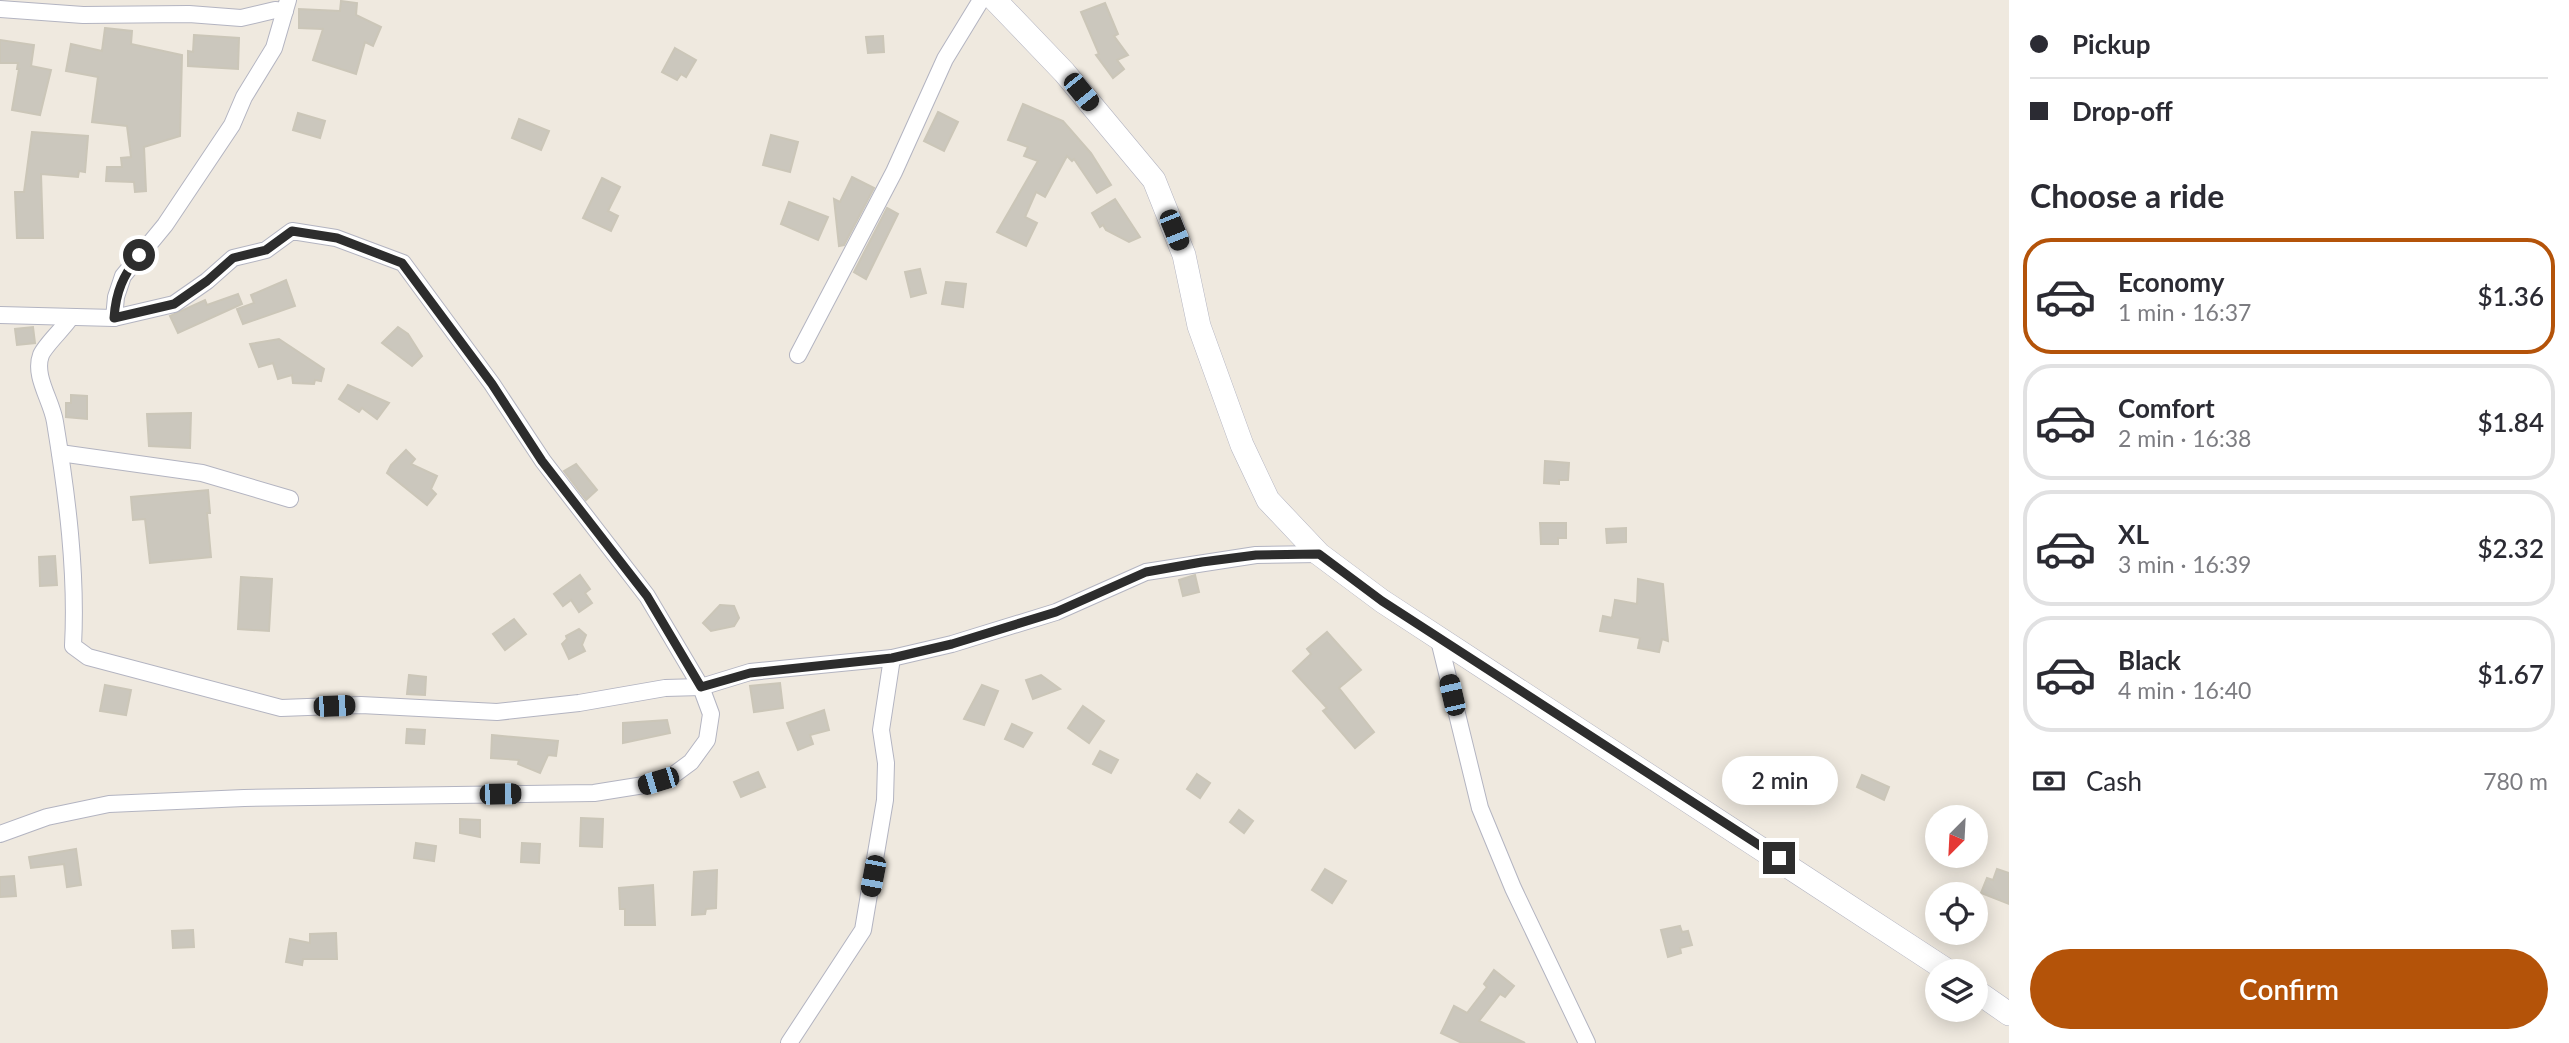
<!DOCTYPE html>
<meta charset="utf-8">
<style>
:root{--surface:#fff;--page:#f2f2f3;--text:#2b2b33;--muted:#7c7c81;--line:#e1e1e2;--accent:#b45309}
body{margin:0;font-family:Lato,sans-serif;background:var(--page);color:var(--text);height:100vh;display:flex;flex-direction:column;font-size:26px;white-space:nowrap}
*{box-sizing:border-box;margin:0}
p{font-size:23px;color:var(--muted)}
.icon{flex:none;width:38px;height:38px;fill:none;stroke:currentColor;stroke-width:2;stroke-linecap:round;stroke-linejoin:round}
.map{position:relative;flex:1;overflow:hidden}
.drawer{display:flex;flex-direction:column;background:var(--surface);width:560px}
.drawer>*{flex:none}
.banner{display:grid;align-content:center;height:154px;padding:0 21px;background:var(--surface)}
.needle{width:46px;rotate:204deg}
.fabs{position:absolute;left:1925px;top:805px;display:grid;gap:14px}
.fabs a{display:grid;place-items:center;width:63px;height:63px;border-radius:50%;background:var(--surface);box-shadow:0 4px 18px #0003;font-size:35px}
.end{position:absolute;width:32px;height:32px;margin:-16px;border:9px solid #2d2d2d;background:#fff;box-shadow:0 0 0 4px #fff}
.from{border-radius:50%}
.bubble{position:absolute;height:49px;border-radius:24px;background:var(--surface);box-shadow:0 4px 18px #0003;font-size:23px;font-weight:600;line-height:49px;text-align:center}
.car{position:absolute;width:21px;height:42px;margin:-21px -10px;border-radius:9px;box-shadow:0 0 5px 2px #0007;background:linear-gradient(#222 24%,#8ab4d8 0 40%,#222 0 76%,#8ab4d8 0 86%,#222 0)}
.banner b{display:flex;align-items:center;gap:24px;height:66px;font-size:26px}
.banner b+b{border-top:2px solid var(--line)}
.banner i{width:18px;height:18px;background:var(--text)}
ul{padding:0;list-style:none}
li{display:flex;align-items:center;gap:21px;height:116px;margin:0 14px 10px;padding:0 7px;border:4px solid var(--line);border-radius:28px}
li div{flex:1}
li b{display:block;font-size:26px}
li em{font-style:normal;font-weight:600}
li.selected{border-color:var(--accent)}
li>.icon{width:63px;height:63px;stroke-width:1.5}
h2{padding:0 21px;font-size:32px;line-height:84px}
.pay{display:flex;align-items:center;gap:18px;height:77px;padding:0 21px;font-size:26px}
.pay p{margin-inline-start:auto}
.button{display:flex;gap:14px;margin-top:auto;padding:14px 21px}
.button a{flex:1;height:80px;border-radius:42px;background:var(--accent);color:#fff;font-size:28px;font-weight:600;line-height:80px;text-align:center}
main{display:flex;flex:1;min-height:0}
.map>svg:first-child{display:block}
.building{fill:#cbc7bd;stroke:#cbc6b8;stroke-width:2}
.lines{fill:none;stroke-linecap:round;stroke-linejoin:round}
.street-casing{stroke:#b3b4c1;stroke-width:18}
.secondary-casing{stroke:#b3b4c1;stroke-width:24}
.street{stroke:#fff;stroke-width:16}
.secondary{stroke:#fff;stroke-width:23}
.route{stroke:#2d2d2d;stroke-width:9}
</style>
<main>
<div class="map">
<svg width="2009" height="1043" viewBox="0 0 2009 1043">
<rect width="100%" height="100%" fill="#efe9df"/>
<g class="building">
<polygon points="341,1 357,3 356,15 381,27 373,46 365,42 356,74 313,60 323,29 299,28 299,9 340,11"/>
<polygon points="1105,3 1118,34 1114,36 1128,55 1117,60 1124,69 1113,78 1096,55 1099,54 1081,12"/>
<polygon points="105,28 132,31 131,44 182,55 180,136 144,147 146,191 135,192 134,182 106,181 107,167 122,167 121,158 131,157 127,126 92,122 98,77 66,71 71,44 102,51"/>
<polygon points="194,35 239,38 238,69 188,66 188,51 193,52"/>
<polygon points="883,36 884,52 868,53 866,37"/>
<polygon points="0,40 34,45 31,66 51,70 40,115 12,110 19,69 17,69 18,63 0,63"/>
<polygon points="675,48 696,60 686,77 681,74 677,80 662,72"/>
<polygon points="1023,104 1063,121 1091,153 1111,185 1097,193 1074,159 1072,161 1067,156 1045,197 1036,192 1025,217 1037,223 1026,246 997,232 1038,161 1024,156 1028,147 1008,140"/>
<polygon points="938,112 958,122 944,151 924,141"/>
<polygon points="298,113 325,121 320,138 293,130"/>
<polygon points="519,119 549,131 541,150 512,138"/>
<polygon points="32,132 88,136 85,172 79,171 78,177 41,174 43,238 17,238 15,192 24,192"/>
<polygon points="771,135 798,142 790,172 763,165"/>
<polygon points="852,177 874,188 844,245 839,246 834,199 840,202"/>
<polygon points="602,178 620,187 608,211 618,216 611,231 583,218"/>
<polygon points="1115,199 1140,237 1129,242 1106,230 1103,225 1100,227 1092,213"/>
<polygon points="789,202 828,217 818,240 781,224"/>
<polygon points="887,208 898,214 866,279 854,272"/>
<polygon points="920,269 926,293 911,297 905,272"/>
<polygon points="286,280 295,306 243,324 237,309 254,303 251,295"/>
<polygon points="946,282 966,284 963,307 942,304"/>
<polygon points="238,294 242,304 178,333 170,316 205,300 207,305"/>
<polygon points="33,327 35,343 17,345 15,329"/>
<polygon points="398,327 408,334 422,356 412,366 382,343"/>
<polygon points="279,339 324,369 321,381 315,380 314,384 293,383 292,375 278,379 273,363 259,367 250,344"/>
<polygon points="348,385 389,403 377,419 362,408 359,412 339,399"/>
<polygon points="71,395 87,396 87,419 66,417 66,403 71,403"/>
<polygon points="191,413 190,448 149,446 147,414"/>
<polygon points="406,450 415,459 411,464 437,476 431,489 436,494 427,505 387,473 391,465"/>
<polygon points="1545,461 1569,463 1568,480 1559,480 1559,484 1544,483"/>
<polygon points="576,464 597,490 586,500 564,471"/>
<polygon points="208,490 210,513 207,513 211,557 150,563 145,519 133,520 131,497"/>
<polygon points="1540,523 1566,523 1566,538 1558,538 1558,544 1541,544"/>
<polygon points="1626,528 1626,542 1607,543 1606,529"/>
<polygon points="55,556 57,585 40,586 39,557"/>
<polygon points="580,575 590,589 585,593 592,603 579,612 571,600 563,606 554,594"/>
<polygon points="1195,575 1199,592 1183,596 1179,580"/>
<polygon points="241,577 272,579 269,631 238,629"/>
<polygon points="1638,579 1663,584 1668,641 1662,639 1659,652 1638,648 1640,638 1600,631 1603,616 1612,618 1615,600 1637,604"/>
<polygon points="720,605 734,606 739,618 734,626 711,631 703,623"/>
<polygon points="514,619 526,634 505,650 493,634"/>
<polygon points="579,629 586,635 582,645 585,651 569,659 562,644 567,639 566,636"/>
<polygon points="1327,632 1361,670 1339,688 1374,732 1355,748 1323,711 1327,708 1293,671 1311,654 1307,649"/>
<polygon points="409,675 426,677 425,695 407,694"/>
<polygon points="1041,675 1060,689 1033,699 1026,680"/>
<polygon points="780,683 783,708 754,712 750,686"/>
<polygon points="105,685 131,690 126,715 100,711"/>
<polygon points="982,685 998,691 984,725 964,719"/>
<polygon points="1083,706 1104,721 1089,743 1068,728"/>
<polygon points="824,710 829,730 810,735 813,744 798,750 787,723"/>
<polygon points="667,720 670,733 623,743 623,723"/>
<polygon points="1012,724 1032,733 1023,747 1005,739"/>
<polygon points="407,729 425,730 424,744 406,743"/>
<polygon points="492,735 558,741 556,756 548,755 540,773 518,764 519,760 491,758"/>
<polygon points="1100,751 1118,760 1111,773 1093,764"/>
<polygon points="758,772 765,787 741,797 734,782"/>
<polygon points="1197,774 1210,783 1200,798 1187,789"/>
<polygon points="1862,775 1889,787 1884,800 1857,787"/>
<polygon points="1239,810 1253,821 1244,833 1230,822"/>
<polygon points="581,818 603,819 602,847 580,846"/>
<polygon points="460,819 480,820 480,837 460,833"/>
<polygon points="416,843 436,846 434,861 414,858"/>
<polygon points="522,843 540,844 539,863 521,862"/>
<polygon points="76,849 81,885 67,887 64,864 31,868 29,857"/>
<polygon points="1325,869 1346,881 1332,903 1312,890"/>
<polygon points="1997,869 2009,873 2009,904 1981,893 1987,878 1993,880"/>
<polygon points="717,870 716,908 706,909 705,914 692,915 694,872"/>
<polygon points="14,876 16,896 0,897 0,877"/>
<polygon points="653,885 655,925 625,925 625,909 620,909 619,888"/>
<polygon points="1680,926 1682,932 1688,931 1692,945 1680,948 1681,953 1668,957 1661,930"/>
<polygon points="193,930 194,947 173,948 172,931"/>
<polygon points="336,933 337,959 303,959 302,965 286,962 290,939 310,943 310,934"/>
<polygon points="1494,970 1514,986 1505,997 1500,994 1479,1021 1525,1043 1462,1043 1441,1033 1454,1006 1467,1013 1487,987 1484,984"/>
</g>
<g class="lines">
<defs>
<g id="street">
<polyline points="0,9 83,15 189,14 241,18 275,10 285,11"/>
<polyline points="0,315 114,318 174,304 207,281 233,258 266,250 292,231 336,238 403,263 492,384 543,461 647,596 701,687 711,714 707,740 691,762 672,776 644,785 594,793 244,798 109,804 47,817 0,834"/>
<path d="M71,317C64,328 45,345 41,355C33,376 52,401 55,422C67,495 77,572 73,646L88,657L281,708L361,705L497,712L579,703L665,688L701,687L750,672L892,658L952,644L1056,612L1146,572L1256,555L1319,554"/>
<polyline points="114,318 116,297 123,276 165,225 232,125 244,97 274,48 288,0"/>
<polyline points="798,355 894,172 945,59 981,0"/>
<polyline points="60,453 202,473 290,499"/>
<polyline points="1438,636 1480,808 1513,888 1587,1043"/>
<polyline points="789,1043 863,930 885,800 886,763 881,730 892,658"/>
</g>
<g id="secondary">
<polyline points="995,0 1064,72 1154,180 1184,255 1199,326 1242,445 1268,500 1319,554 1382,601 1948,971"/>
<polyline points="1976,991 2009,1014"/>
</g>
</defs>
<use href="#street" class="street-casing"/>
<use href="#secondary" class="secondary-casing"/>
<use href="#street" class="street"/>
<use href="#secondary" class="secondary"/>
</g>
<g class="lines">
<path class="route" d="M139,255C123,276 116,291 114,318L174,304L207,281L233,258L266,250L292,231L337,238L402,263L492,384L542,461L647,596L701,687L750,673L892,658L952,644L1056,612L1146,572L1202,562L1256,555L1319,554L1382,601L1779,858"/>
</g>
</svg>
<div class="fabs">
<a><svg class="needle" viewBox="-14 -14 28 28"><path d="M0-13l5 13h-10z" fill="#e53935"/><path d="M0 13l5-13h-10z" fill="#7c7c81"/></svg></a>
<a><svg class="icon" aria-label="locate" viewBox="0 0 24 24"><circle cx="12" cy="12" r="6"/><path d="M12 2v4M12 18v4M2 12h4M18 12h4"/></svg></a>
<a><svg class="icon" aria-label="layers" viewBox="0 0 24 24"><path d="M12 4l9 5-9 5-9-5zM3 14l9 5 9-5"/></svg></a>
</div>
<i class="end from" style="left:139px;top:255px"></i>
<i class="end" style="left:1779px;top:858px"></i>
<div class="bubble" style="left:1722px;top:756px;width:116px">2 min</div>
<i class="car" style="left:1081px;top:92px;rotate:141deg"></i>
<i class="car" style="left:1174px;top:230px;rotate:158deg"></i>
<i class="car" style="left:1452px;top:695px;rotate:347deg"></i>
<i class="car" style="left:334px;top:706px;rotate:88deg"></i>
<i class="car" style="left:658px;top:781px;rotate:253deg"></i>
<i class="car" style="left:500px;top:794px;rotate:89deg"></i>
<i class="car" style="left:873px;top:876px;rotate:191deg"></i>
</div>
<section class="drawer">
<div class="banner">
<b><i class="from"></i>Pickup</b>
<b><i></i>Drop-off</b>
</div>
<h2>Choose a ride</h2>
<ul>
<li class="selected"><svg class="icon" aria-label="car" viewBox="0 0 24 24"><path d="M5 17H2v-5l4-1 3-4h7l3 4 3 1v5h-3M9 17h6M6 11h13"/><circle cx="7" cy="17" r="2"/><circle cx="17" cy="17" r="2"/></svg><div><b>Economy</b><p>1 min · 16:37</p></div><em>$1.36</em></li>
<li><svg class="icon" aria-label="car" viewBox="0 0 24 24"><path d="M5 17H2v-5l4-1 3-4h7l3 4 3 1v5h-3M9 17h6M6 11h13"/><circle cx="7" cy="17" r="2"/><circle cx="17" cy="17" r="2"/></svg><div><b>Comfort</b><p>2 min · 16:38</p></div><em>$1.84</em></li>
<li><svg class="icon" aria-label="car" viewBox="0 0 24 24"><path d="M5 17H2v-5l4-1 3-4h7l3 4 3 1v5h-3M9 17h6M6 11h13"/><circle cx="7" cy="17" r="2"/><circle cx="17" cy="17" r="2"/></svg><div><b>XL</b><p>3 min · 16:39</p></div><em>$2.32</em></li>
<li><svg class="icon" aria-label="car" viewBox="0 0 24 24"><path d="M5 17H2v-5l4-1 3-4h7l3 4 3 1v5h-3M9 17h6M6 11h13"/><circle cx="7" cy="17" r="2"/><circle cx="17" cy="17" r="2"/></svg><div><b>Black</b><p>4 min · 16:40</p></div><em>$1.67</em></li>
</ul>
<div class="pay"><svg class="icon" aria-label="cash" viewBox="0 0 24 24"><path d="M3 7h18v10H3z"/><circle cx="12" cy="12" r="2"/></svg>Cash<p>780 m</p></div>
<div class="button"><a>Confirm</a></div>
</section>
</main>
